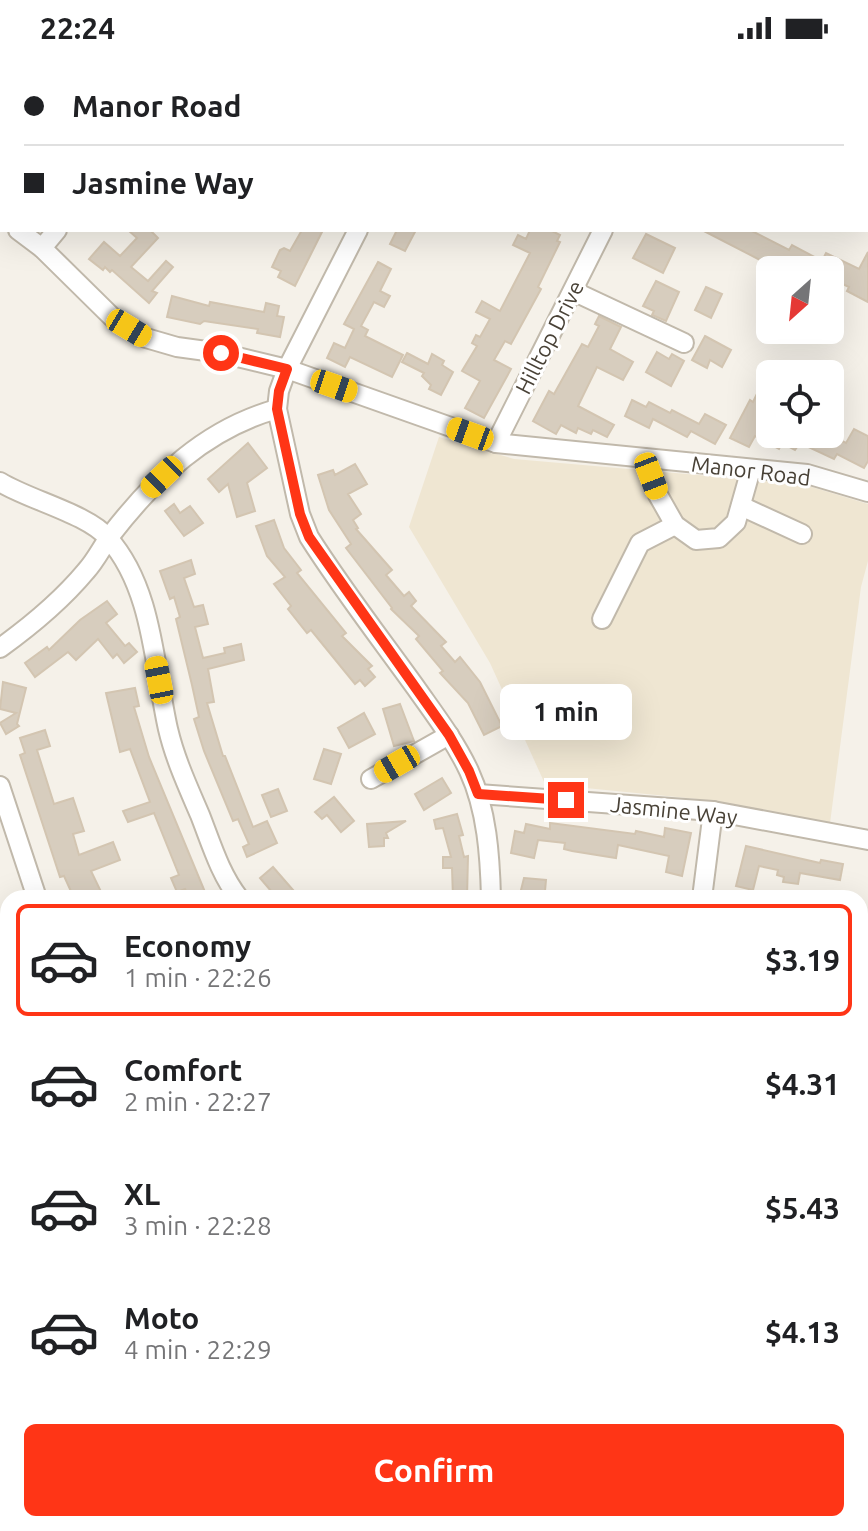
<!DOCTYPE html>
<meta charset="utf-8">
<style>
:root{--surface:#fff;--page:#f2f2f2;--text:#202124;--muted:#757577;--line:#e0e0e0;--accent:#ff3516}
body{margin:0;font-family:Ubuntu,sans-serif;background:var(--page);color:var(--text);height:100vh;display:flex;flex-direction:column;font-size:30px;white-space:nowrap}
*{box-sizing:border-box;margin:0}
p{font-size:26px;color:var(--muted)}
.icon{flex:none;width:44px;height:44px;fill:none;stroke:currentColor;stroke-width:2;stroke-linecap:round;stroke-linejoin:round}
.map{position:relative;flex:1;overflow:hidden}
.sheet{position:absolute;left:0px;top:834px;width:868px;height:642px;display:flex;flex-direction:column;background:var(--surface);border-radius:24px 24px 0 0;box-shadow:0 8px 32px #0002}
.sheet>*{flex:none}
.guide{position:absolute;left:0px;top:0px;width:868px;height:176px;box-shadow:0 8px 32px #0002;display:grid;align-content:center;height:176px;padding:0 24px;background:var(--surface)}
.needle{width:52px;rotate:207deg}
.fabs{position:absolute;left:756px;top:200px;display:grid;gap:16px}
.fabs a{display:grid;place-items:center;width:88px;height:88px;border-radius:12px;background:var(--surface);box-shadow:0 8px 32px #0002;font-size:40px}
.end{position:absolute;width:36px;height:36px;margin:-18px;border:10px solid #ff3516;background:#fff;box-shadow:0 0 0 4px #fff}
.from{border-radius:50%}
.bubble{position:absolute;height:56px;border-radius:12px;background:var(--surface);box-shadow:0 8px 32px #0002;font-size:26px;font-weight:700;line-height:56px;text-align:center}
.car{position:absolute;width:24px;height:48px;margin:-24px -12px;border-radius:10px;box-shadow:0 0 6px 2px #0007;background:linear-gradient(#f5c518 24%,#345 0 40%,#f5c518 0 76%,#345 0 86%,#f5c518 0)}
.guide b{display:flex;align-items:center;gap:28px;height:76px;font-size:30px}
.guide b+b{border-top:2px solid var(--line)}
.guide i{width:20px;height:20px;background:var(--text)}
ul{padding:14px 0 0;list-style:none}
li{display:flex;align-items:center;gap:24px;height:112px;margin:0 16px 12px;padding:0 8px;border:4px solid transparent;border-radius:12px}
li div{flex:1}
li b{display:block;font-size:30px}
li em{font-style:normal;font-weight:700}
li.active{border-color:var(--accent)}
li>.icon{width:72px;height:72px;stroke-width:1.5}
.button{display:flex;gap:16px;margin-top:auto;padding:16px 24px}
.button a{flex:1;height:92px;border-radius:12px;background:var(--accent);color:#fff;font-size:32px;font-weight:700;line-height:92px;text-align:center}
.status{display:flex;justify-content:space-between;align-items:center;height:56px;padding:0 40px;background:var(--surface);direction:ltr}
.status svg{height:22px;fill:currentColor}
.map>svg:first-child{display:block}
.education{fill:#efe6d2}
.building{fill:#d7cdbe;stroke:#d3c5b1;stroke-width:2}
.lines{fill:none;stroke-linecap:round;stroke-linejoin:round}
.minor-casing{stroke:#c1b9ab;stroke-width:22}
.minor{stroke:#fff;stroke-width:18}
.route{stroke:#ff3516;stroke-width:10}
.labels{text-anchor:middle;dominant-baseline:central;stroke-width:6;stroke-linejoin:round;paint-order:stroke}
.street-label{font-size:22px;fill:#494237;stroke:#fff}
</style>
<div class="status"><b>22:24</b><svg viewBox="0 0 49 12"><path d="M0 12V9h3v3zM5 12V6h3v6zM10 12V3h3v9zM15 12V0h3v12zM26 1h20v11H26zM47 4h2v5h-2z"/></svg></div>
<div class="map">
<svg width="868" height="1475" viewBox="0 0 868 1475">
<rect width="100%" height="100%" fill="#f5f1e9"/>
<g class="education">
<polygon points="439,381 514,403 802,428 868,448 868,505 861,531 830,767 697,743 545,728 490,607 409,471"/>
<polygon points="868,1217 868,1475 691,1475 687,1468 860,1468 860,1232"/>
</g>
<g class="building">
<polygon points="128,174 150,174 158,182 131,211 148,225 166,205 173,211 152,235 157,237 149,247 112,214 110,216 105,211 103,214 89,203 104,186 120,200 137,182"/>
<polygon points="302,174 323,174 295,230 278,221 281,215 272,211 280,194 284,192 290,195"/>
<polygon points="397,174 416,174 405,195 390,188"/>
<polygon points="530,174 550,174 560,179 557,185 560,186 538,231 541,233 511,288 505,285 494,304 511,313 484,362 465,352 480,325 462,315 477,290 472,287 476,279 480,281 490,263 476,256 482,245 500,255 530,197 513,189 518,179 526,183"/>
<polygon points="702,174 750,174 789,194 792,189 822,205 826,197 859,213 868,196 868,246 847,235 849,231 830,222 830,214 792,214 777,206 770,214 762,210 764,206"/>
<polygon points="646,178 675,192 663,217 633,202"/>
<polygon points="378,206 391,213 380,235 390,240 384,251 374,246 361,270 368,274 365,280 403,299 392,321 350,301 345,311 327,302 334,287 345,292 354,273 344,268"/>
<polygon points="656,225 679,236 666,265 652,259 654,255 643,250"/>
<polygon points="706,231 722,238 711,262 695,254"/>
<polygon points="172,240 209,250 210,246 264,256 266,247 279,250 277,260 284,261 280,281 257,277 258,273 204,265 200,268 167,261"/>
<polygon points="599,260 621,271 610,293 633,306 623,324 597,311 578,350 614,369 607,381 593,374 591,378 578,372 576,377 561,369 556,378 533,365 549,335 554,338 582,288 588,291 599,270 595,268"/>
<polygon points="705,280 731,294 722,311 710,304 707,312 692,304"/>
<polygon points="657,296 669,303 672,298 684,305 671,330 646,316"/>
<polygon points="407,297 428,308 432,298 444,305 442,309 453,316 441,339 429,333 431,329 422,320 424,317 402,306"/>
<polygon points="770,311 770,364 763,378 828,378 846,387 854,373 868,380 868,405 864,412 837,398 834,403 800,387 795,394 782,387 779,393 755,380 749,391 730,382 750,344 753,346"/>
<polygon points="632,344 646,351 649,346 670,357 672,354 699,368 705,358 726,369 715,388 691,375 687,381 653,363 649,372 625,360"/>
<polygon points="248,387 267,412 247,427 255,455 237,461 228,428 219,436 208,423"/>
<polygon points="355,408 367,428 348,438 361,458 353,464 358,472 356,473 392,514 386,519 404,540 409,536 416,545 411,550 446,586 441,590 455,606 460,601 480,626 502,670 484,679 468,647 440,617 443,615 416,583 419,580 391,553 392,552 346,492 351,488 329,454 318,419 333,414 335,419"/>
<polygon points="174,448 180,457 190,450 203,467 184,480 165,455"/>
<polygon points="274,464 284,492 301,514 297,517 346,577 342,580 372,610 368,613 375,621 365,630 360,624 355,628 311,574 307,577 288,553 291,550 274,528 285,521 267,500 256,470"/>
<polygon points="191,504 195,518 184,522 194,551 203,549 208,568 195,571 203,602 225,597 224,592 241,588 244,604 208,613 214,646 207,647 223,700 225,700 253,771 267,765 277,787 247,801 243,791 249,788 238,763 233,765 204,695 194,663 199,661 192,629 176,563 180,561 174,541 170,543 160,515"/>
<polygon points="107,545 117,558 106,567 125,590 129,587 137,596 124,607 117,598 113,602 98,583 76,604 68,596 35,621 25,607 47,591 49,594 80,564"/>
<polygon points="3,626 26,632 17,668 19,670 6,678 0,667 16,657 0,653"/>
<polygon points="135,632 139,650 134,651 149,701 205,836 190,842 185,833 177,836 171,822 179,819 154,757 128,766 123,755 150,746 130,693 120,696 106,637"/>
<polygon points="400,648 414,685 394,690 383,653"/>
<polygon points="364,657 375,678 349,692 338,672"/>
<polygon points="45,674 50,690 37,694 54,748 73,742 84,775 73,778 79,799 113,786 120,804 91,815 104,842 74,842 64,820 60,821 20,699 25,697 20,682"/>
<polygon points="324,693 341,698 331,728 314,723"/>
<polygon points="442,722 451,737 424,754 415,738"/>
<polygon points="278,733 287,755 271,761 262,739"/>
<polygon points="334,741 354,765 341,776 327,759 322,763 315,756"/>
<polygon points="457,758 463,779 459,780 464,801 468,800 467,842 453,842 452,812 443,812 443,801 451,801 443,772 436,773 434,764"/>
<polygon points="406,765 386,777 388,782 384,782 384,790 369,791 367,768"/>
<polygon points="550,767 635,778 636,775 664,781 665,772 691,777 682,820 666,816 669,800 618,789 616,802 572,795 564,793 565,787 538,784 534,802 511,797 515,775 524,777 526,768 550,773"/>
<polygon points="746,790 820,807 821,804 843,808 840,824 800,817 798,828 783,826 784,821 777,819 778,814 759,810 753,834 736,830"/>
<polygon points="273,811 300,842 277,842 260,822"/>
<polygon points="524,822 546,824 545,835 552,836 551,842 519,842"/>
</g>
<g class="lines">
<defs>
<g id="minor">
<polyline points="199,2 201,0"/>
<polyline points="409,2 414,0"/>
<polyline points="694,2 695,0"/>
<polyline points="0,160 2,162"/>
<polyline points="866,165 868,165"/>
<polyline points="18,174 42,192 112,261 146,282 177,291 221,297 287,313 496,387 807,418 868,436"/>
<path d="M358,174L287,313L279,335L277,353L300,458L309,481C342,533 380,582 416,632C435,659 455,685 469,715C487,754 490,800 491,842"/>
<polyline points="42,192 57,174"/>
<polyline points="573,235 684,287"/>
<polyline points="496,387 603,174"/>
<polyline points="644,402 658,439 675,469 696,484 719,482 736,466 751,413"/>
<path d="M0,426C29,444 88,458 108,482C153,532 154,611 168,673C175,703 188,731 200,759C211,787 220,818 239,842"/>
<polyline points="741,450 802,478"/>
<polyline points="602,563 640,487 675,469"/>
<path d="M0,592C32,569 61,545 86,515C96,504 102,491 110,480C155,422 205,373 277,353"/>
<polyline points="371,723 449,679"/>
<polyline points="0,730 37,842"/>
<polyline points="478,738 713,755 868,784"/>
<polyline points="702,842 713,755"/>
<polyline points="860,983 868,968"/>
<polyline points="0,1020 8,1015"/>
<polyline points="860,1115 868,1119"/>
<polyline points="860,1207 868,1192"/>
<polyline points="860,1253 868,1257"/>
<polyline points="860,1315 868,1318"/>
<polyline points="0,1331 8,1316"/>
<polyline points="860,1361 868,1365"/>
<polyline points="212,1468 221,1475"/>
<polyline points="676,1468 679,1475"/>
<polyline points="190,1475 196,1468"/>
<polyline points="469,1475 473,1468"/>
</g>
</defs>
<use href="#minor" class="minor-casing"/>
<use href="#minor" class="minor"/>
</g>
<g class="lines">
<polyline class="route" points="221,297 287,313 279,335 277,353 300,458 309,481 449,679 469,715 478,738 566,744"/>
</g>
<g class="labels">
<g class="street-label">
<text transform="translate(549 281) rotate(-63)">Hilltop Drive</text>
<text transform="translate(751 414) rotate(7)">Manor Road</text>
<text transform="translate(674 754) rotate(6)">Jasmine Way</text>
</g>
</g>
</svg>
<div class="fabs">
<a><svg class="needle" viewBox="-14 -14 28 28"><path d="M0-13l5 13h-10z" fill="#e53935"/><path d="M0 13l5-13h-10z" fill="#757577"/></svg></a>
<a><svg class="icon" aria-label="locate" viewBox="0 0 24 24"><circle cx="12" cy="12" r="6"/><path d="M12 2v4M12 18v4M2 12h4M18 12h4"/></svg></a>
</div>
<i class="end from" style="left:221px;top:297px"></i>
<i class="end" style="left:566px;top:744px"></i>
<div class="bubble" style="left:500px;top:628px;width:132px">1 min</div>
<i class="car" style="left:129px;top:272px;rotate:121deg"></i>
<i class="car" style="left:334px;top:330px;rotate:109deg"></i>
<i class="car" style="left:470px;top:378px;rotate:290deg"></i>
<i class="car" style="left:651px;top:420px;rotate:159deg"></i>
<i class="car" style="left:162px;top:421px;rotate:226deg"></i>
<i class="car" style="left:159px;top:624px;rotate:349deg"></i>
<i class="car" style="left:397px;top:708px;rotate:240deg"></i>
<div class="guide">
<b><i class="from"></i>Manor Road</b>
<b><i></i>Jasmine Way</b>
</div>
<section class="sheet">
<ul>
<li class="active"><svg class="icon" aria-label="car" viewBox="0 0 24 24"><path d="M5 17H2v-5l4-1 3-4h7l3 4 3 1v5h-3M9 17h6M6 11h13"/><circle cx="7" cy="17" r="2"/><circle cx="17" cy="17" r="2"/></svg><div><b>Economy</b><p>1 min · 22:26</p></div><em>$3.19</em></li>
<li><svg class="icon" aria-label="car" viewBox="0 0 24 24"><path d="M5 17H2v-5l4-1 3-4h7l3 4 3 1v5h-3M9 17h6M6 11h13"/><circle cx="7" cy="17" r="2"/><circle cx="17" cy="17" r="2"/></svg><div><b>Comfort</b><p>2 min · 22:27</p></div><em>$4.31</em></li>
<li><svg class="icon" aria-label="car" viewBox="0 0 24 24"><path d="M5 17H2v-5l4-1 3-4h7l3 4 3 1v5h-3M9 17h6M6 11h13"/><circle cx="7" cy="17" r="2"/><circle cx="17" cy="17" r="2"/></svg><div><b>XL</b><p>3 min · 22:28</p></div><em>$5.43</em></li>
<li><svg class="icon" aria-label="car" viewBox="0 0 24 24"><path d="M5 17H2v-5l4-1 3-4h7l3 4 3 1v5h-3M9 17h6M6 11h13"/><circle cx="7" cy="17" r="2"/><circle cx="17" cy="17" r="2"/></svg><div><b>Moto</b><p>4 min · 22:29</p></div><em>$4.13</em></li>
</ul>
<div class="button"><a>Confirm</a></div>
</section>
</div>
